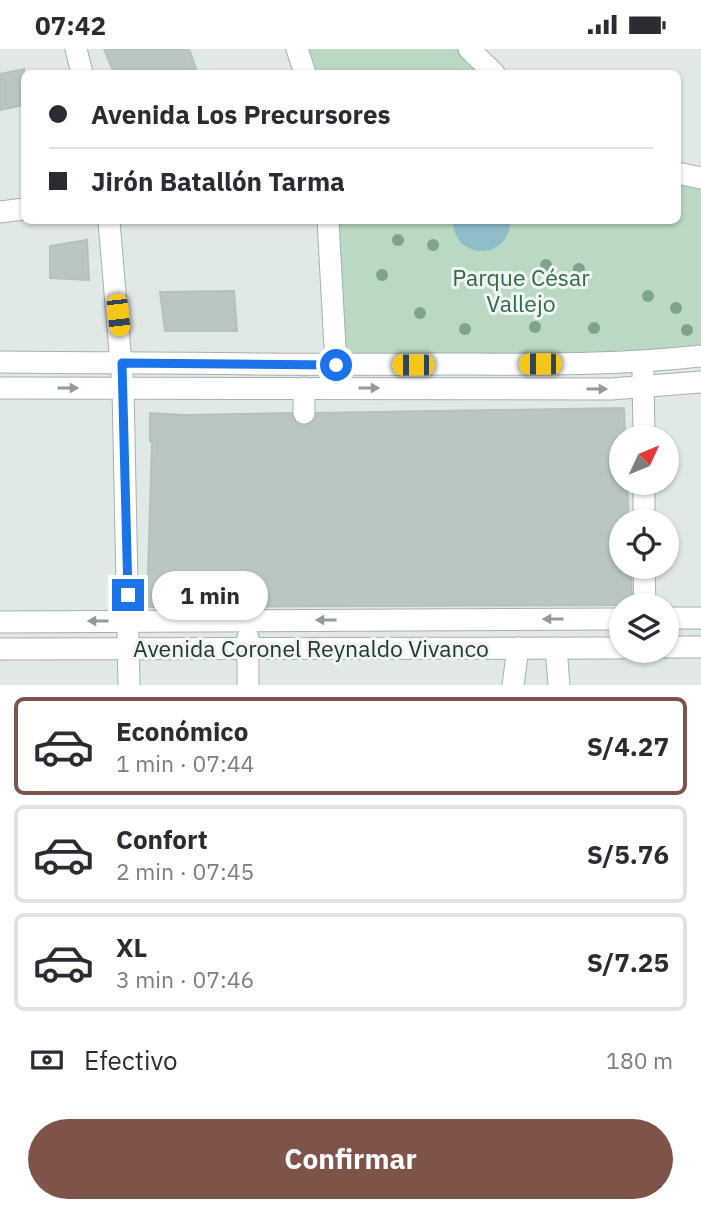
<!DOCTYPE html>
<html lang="es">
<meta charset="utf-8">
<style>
:root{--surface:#fff;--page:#f7f7f7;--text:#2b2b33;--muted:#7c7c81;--line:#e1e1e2;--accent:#7d534a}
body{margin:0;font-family:"IBM Plex Sans",sans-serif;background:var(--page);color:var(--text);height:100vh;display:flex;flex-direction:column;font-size:26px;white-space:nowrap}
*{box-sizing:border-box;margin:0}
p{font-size:23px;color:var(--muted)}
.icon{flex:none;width:38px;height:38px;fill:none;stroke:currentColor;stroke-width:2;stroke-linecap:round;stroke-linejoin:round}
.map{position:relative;height:636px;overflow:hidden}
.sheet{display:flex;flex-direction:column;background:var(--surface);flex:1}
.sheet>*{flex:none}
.banner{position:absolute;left:21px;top:21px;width:660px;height:154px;border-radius:10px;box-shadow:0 2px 5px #0004;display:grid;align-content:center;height:154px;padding:0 28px;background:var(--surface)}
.needle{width:46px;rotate:46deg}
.fabs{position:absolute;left:609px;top:376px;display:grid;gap:14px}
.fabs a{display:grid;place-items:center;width:70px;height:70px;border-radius:50%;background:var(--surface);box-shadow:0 2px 5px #0004;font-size:35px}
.end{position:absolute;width:32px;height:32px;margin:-16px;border:9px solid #1a73e8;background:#fff;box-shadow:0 0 0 4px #fff}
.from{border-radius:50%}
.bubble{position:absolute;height:49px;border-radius:24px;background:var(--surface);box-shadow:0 2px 5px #0004;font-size:23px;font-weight:800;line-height:49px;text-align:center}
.car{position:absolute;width:21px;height:42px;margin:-21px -10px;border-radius:9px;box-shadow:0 0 5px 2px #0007;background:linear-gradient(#f5c518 24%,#345 0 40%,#f5c518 0 76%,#345 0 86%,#f5c518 0)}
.banner b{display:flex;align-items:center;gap:24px;height:66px;font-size:26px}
.banner b+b{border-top:2px solid var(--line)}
.banner i{width:18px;height:18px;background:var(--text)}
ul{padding:12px 0 0;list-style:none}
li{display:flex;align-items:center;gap:21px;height:98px;margin:0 14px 10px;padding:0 14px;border:4px solid var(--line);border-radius:10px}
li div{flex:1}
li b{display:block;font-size:26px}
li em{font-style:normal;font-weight:800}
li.current{border-color:var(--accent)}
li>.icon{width:63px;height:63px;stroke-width:1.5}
.pay{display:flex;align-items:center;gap:18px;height:77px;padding:0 28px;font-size:26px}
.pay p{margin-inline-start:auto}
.cta{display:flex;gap:14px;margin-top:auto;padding:14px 28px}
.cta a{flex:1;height:80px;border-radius:42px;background:var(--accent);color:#fff;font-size:28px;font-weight:800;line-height:80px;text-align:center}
.status{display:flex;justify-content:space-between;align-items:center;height:49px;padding:0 35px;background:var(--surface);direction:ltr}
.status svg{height:19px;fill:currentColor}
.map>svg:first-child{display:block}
.green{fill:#bbd8c3}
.water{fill:#8ebfc8}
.building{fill:#b9c6c1;stroke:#b3c2bc;stroke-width:2}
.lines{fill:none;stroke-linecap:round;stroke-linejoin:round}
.minor-casing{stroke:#a4b0ac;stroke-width:23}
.minor{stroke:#fff;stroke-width:21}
.tree{fill:#80a38e}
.oneway{fill:#919b98}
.route{stroke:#1a73e8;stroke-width:9}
.labels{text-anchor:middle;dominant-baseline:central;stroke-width:6;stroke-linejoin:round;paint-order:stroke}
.park-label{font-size:23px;fill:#326947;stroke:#f0f6f3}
.street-label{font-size:23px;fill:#233732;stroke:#f0f6f3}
</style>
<div class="status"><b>07:42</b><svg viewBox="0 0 49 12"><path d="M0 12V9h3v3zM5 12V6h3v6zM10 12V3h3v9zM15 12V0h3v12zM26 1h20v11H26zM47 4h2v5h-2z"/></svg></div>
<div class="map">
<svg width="701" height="636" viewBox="0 0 701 636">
<rect width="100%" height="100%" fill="#e0e9e5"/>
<g class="green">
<polygon points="299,0 457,0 483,24 305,24"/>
<polygon points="677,133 701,138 701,297 527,310 344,309 335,172 677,172"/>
</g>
<path class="water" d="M453,172H510C510,212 453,212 453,172Z"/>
<g class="building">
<polygon points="104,0 189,0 196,20 173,24 114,24"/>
<polygon points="24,20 24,56 0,61 0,25"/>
<polygon points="87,191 89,231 50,229 50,197"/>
<polygon points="234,242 237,282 165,282 160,243"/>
<polygon points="624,359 625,388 621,388 621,434 627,434 629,472 621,472 621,518 631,518 632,556 147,558 152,392 150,392 150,364 185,366 291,364 297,375 305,377 315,371 317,364"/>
</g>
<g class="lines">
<defs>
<g id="minor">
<polyline points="76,0 82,24"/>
<polyline points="297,0 305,24"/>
<polyline points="469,0 494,24"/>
<polyline points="677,124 701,129"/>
<polyline points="0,163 24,160"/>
<polyline points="109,172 123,339 129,636"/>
<polyline points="328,172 336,316"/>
<path d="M0,313C145,314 290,316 436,315C524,315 613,317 701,307"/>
<polyline points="643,324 644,388"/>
<polyline points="0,339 611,340 701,333"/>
<polyline points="304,364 304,339"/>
<polyline points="644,434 644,472"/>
<polyline points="644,518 645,556"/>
<polyline points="667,569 701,569"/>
<polyline points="0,573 621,570"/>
<polyline points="248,588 248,636"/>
<polyline points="667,598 701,598"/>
<polyline points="556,599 559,636"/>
<polyline points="0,600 621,599"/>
<polyline points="513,636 518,599"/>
</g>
</defs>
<use href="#minor" class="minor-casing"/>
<use href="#minor" class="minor"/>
</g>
<g class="tree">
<circle cx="398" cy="191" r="6"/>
<circle cx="433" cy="196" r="6"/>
<circle cx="546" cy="216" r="6"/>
<circle cx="579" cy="220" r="6"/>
<circle cx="382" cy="226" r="6"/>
<circle cx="472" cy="230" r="6"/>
<circle cx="505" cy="232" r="6"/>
<circle cx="648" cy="247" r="6"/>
<circle cx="676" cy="259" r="6"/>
<circle cx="420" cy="264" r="6"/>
<circle cx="535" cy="278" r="6"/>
<circle cx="594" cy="279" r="6"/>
<circle cx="465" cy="280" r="6"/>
<circle cx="687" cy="281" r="6"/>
</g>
<defs><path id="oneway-solid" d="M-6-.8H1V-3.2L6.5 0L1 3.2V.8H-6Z" transform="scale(1.75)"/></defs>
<g class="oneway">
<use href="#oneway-solid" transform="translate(68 339)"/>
<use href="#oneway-solid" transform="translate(369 339)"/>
<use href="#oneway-solid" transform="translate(597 340)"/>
<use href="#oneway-solid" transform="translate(553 570) rotate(180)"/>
<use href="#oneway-solid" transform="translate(326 571) rotate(180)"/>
<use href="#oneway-solid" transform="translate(98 572) rotate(180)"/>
</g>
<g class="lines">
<polyline class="route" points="128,546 122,314 336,316"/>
</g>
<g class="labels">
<g class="park-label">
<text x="521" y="228">Parque César<tspan x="521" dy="26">Vallejo</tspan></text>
</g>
<g class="street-label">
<text x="311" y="599">Avenida Coronel Reynaldo Vivanco</text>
</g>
</g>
</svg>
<div class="fabs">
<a><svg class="needle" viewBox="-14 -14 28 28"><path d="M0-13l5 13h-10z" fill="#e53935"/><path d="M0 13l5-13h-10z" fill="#7c7c81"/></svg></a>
<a><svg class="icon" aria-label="locate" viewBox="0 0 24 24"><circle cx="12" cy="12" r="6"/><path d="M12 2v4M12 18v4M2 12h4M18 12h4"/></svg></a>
<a><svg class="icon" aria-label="layers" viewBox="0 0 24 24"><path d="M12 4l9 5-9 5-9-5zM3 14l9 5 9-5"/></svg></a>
</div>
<i class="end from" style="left:336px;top:316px"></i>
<i class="end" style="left:128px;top:546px"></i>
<div class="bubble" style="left:152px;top:522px;width:116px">1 min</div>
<i class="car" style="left:118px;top:266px;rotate:174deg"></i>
<i class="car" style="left:540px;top:315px;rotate:270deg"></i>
<i class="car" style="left:413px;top:316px;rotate:270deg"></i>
<div class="banner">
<b><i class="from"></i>Avenida Los Precursores</b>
<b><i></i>Jirón Batallón Tarma</b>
</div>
</div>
<section class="sheet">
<ul>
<li class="current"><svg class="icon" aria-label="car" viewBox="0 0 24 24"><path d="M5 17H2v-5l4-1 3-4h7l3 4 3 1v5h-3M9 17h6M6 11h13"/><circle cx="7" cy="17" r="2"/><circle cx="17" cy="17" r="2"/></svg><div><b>Económico</b><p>1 min · 07:44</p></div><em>S/4.27</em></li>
<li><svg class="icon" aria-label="car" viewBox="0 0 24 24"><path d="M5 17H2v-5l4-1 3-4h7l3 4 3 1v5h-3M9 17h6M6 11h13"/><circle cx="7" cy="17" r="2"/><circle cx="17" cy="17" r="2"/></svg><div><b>Confort</b><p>2 min · 07:45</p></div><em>S/5.76</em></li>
<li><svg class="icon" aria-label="car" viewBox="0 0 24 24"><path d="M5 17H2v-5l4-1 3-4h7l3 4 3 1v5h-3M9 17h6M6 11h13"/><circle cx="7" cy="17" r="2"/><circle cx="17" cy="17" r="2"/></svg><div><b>XL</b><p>3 min · 07:46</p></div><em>S/7.25</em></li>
</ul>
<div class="pay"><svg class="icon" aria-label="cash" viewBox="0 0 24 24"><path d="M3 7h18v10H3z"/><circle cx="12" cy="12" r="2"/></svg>Efectivo<p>180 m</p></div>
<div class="cta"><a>Confirmar</a></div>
</section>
